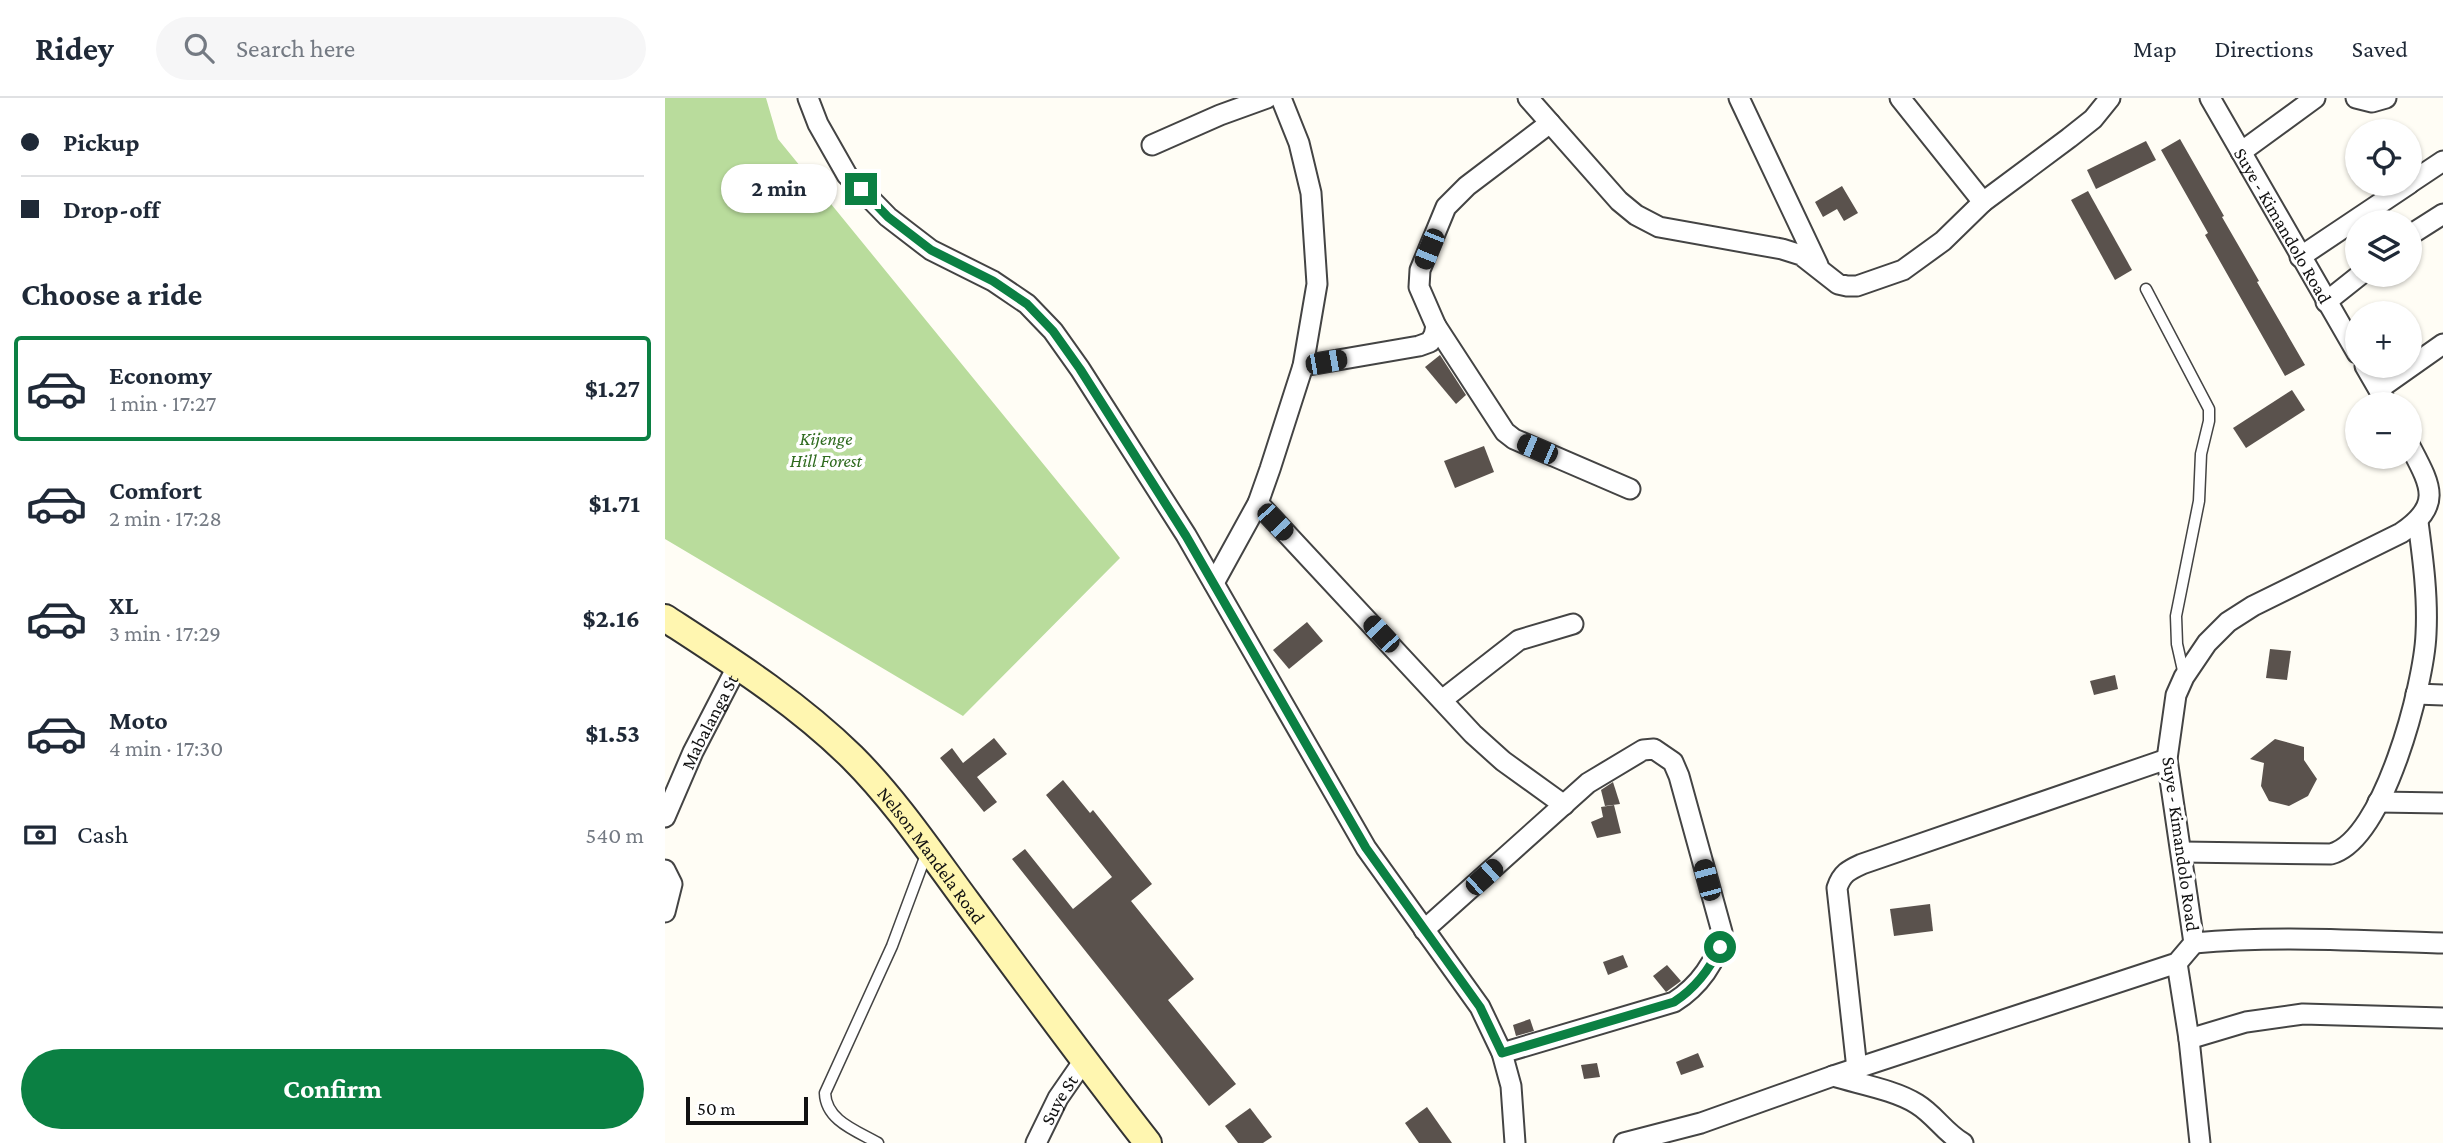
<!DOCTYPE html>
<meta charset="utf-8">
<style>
:root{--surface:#fff;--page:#f6f6f7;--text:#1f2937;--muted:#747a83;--line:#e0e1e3;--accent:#0b8043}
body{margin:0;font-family:"Crimson Pro",serif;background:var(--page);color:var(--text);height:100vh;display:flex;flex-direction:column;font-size:26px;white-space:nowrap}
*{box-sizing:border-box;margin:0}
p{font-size:23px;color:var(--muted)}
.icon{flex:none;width:38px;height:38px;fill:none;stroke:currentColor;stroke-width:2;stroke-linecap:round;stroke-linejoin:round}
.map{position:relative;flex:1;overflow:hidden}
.drawer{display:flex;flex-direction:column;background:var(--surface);width:665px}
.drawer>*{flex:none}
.hud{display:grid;align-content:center;height:154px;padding:0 21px;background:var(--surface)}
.controls{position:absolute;left:1680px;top:21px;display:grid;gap:14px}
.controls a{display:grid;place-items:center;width:77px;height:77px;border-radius:50%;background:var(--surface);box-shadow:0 2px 5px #0004;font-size:35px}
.scale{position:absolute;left:21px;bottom:18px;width:122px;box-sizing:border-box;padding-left:7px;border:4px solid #111;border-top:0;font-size:19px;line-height:24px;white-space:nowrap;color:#111;-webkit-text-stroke:5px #fff;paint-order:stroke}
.end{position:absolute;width:32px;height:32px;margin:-16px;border:9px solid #0b8043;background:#fff;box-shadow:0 0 0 4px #fff}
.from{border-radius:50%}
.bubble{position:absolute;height:49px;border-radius:24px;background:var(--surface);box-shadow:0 2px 5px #0004;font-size:23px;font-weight:700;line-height:49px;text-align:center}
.car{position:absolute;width:21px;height:42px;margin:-21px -10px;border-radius:9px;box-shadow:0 0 5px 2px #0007;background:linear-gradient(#222 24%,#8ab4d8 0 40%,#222 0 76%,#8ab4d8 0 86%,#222 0)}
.hud b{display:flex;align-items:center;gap:24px;height:66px;font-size:26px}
.hud b+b{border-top:2px solid var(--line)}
.hud i{width:18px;height:18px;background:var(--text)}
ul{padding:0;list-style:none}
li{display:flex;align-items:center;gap:21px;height:105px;margin:0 14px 10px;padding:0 7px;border:4px solid transparent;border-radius:7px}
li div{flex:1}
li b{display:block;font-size:26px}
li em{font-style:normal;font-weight:700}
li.on{border-color:var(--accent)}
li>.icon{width:63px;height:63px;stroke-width:1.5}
h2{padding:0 21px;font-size:32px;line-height:84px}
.pay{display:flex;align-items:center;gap:18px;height:77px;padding:0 21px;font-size:26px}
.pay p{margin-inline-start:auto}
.cta{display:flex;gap:14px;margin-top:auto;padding:14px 21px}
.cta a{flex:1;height:80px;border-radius:42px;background:var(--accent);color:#fff;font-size:28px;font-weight:700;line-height:80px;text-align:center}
header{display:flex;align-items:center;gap:42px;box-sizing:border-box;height:98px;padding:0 35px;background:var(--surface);border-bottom:2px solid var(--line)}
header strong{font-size:33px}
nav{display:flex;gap:38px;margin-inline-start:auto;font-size:24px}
.search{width:490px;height:63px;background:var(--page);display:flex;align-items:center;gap:18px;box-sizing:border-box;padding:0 24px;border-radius:38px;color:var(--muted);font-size:26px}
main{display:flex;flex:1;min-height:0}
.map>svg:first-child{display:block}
.forest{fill:#b9dc9c}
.building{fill:#5a524d}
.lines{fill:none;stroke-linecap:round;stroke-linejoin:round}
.lane-casing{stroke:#444;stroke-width:13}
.street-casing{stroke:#444;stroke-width:23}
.secondary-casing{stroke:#333;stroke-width:30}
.lane{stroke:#fff;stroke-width:10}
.street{stroke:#fff;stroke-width:19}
.secondary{stroke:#fff6b0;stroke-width:26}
.route{stroke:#0b8043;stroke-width:9}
.labels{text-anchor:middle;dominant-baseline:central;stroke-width:7;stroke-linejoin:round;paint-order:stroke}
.street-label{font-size:19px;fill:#111;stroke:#fff}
.park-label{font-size:19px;font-style:italic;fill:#2f6b1f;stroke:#fff}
</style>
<header>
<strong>Ridey</strong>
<div class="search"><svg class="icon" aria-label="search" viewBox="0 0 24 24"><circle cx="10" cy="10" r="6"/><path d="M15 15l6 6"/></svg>Search here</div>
<nav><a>Map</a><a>Directions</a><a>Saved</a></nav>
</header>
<main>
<section class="drawer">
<div class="hud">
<b><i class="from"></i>Pickup</b>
<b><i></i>Drop-off</b>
</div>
<h2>Choose a ride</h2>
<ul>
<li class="on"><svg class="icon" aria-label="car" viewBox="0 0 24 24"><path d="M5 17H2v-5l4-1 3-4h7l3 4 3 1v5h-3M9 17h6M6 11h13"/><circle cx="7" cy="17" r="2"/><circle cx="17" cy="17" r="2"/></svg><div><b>Economy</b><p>1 min · 17:27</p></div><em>$1.27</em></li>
<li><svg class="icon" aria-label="car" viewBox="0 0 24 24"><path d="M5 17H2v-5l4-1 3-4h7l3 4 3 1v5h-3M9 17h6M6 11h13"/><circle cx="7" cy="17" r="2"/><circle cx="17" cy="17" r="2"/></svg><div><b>Comfort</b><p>2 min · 17:28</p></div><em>$1.71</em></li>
<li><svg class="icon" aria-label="car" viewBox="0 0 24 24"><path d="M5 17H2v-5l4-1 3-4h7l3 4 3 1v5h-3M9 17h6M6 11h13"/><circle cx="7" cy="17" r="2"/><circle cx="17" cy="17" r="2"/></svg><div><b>XL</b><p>3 min · 17:29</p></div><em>$2.16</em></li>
<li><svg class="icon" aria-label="car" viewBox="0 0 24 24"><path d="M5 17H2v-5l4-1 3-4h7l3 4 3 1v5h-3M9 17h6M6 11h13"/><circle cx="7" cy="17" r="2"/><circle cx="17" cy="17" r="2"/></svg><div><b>Moto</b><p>4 min · 17:30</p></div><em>$1.53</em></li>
</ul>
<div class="pay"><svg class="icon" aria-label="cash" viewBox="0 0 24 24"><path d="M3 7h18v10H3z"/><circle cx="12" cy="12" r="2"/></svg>Cash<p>540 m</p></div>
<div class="cta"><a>Confirm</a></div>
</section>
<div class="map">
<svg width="1778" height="1045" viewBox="0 0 1778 1045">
<rect width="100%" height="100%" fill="#fffdf5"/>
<polygon class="forest" points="0,0 101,0 113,41 455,460 298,618 0,441"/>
<g class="building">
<polygon points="1515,41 1559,118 1557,119 1594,183 1592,184 1640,267 1620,278 1540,137 1543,135 1496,52"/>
<polygon points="1481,43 1491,62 1431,91 1422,72"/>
<polygon points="1177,88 1193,115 1179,123 1172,111 1158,119 1150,104"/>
<polygon points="1423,93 1467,172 1450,182 1406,102"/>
<polygon points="775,257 801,297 791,306 760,269"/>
<polygon points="1627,292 1640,312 1581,350 1568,330"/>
<polygon points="819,348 829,374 790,390 779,363"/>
<polygon points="642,524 658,543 624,571 608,552"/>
<polygon points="1605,551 1626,553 1622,582 1601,580"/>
<polygon points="1450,577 1453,591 1429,597 1425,583"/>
<polygon points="329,640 342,656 312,679 332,704 319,714 275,660 287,650 298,665"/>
<polygon points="1610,641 1639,649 1639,662 1652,681 1643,698 1624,708 1604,703 1596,688 1599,665 1585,661"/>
<polygon points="398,682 425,715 428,712 487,786 466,803 529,881 503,902 571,986 544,1008 347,761 360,751 408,811 447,779 381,697"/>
<polygon points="948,684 955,706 940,708 936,692"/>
<polygon points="949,707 956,735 932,740 926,724 938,719 936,709"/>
<polygon points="1265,806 1268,833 1229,838 1225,811"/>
<polygon points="958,857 963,869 943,877 938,864"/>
<polygon points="1002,867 1016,883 1001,894 988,878"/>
<polygon points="865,921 869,933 851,938 848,927"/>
<polygon points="1033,955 1039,969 1016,977 1011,964"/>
<polygon points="932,965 935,979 919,981 916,967"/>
<polygon points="762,1009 787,1045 754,1045 740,1025"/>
<polygon points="585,1010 607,1039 598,1045 573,1045 560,1028"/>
</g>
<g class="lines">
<defs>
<g id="lane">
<polyline points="1481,191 1544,311 1544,323 1536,356 1534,403 1511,518 1512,546 1519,577"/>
<path d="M213,1045C192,1033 161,1023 160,995L227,848L262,754"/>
</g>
<g id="street">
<polyline points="143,0 153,26 182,77 223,119 266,152 328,183 362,206 388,233 415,271 521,437 701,750 815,909 837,955 846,988 850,1045"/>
<polyline points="863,0 954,103 971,117 994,129 1117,151 1136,157 1173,186 1182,188 1192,188 1238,172 1278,143 1318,104 1404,40 1428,21 1445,0"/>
<polyline points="1074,0 1153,167"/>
<polyline points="1235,0 1318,104"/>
<path id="s1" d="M1545,0L1692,255"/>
<polyline points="1691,0 1707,4 1721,0"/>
<polyline points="487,47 555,17 602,0"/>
<polyline points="1576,54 1650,0"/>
<polyline points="1745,85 1778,63"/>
<polyline points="1745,137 1778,116"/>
<polyline points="1635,159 1744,86"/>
<polyline points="1661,204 1695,177"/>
<polyline points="771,228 840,334 849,341 965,391"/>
<polyline points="638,268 754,248 765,244 769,237 771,228 754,189 755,172 781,109 802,88 885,25"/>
<polyline points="1700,268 1722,306"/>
<polyline points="1714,291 1778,246"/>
<polyline points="593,405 808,636 838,663 899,707"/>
<polyline points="549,485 593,405 605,371 638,268 652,186 646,95 634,45 616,0"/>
<polyline points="1751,596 1778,597"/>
<polyline points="777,602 854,542 908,526"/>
<polyline points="1713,704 1778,705"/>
<path id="s2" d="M0,719L28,654L73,567"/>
<path d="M1517,754L1666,756C1719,742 1759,586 1761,536C1763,499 1758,461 1753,424"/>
<polyline points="0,772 7,786 0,814"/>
<path d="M759,832L923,685L978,652L989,651L1008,664L1014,678L1057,834C1053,863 1033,889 1009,904L837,955"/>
<path d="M1529,845C1612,837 1694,843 1778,845"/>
<polyline points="1512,865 1524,941 1535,1045"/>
<polyline points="1524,941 1581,924 1638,916 1778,920"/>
<path d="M1192,971L1172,790C1177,775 1184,772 1197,766L1502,661"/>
<path d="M1168,978C1194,986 1230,992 1252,1006C1270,1017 1280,1035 1298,1045"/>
<path id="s3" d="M371,1045L393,1000L420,961"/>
<path d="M959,1045L1036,1025L1168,978L1512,865L1529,845L1502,661L1511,597L1519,579L1542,545L1563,524L1588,508L1736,435C1778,407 1766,388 1745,348"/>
</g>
<g id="secondary">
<path id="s4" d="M0,520C66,563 131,604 187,659C231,703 265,754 302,804C361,884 421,966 483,1045"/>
</g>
</defs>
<use href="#lane" class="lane-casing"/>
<use href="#street" class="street-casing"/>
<use href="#secondary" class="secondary-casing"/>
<use href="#lane" class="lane"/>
<use href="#street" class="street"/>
<use href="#secondary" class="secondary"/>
</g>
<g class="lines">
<path class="route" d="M196,91L223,119L266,152L328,183L362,206L388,233L415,271L521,438L701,750L815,909L837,955L1009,904C1029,891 1045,871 1055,849"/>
</g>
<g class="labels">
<g class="street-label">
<text stroke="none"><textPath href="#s1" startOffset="147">Suye - Kimandolo Road</textPath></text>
<text stroke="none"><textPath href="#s2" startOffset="105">Mabalanga St</textPath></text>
<text transform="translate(1516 746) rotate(82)">Suye - Kimandolo Road</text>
<text stroke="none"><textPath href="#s4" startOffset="360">Nelson Mandela Road</textPath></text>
<text stroke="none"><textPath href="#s3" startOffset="49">Suye St</textPath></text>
</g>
<g class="park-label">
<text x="161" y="340">Kijenge<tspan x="161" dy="22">Hill Forest</tspan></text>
</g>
</g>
</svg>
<div class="controls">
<a><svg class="icon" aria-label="locate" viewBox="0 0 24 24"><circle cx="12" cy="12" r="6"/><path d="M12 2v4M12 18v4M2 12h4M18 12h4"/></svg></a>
<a><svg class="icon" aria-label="layers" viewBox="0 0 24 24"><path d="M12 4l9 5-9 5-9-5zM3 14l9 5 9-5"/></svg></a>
<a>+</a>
<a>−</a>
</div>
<div class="scale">50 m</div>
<i class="end from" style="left:1055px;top:849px"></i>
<i class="end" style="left:196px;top:91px"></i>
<div class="bubble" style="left:56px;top:66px;width:116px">2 min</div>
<i class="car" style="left:764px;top:151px;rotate:202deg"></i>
<i class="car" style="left:661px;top:264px;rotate:80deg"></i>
<i class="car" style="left:872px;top:351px;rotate:293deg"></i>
<i class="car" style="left:610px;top:424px;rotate:137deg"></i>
<i class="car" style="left:716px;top:536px;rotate:317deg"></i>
<i class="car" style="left:819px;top:779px;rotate:48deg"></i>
<i class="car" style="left:1042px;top:782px;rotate:345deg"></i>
</div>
</main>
